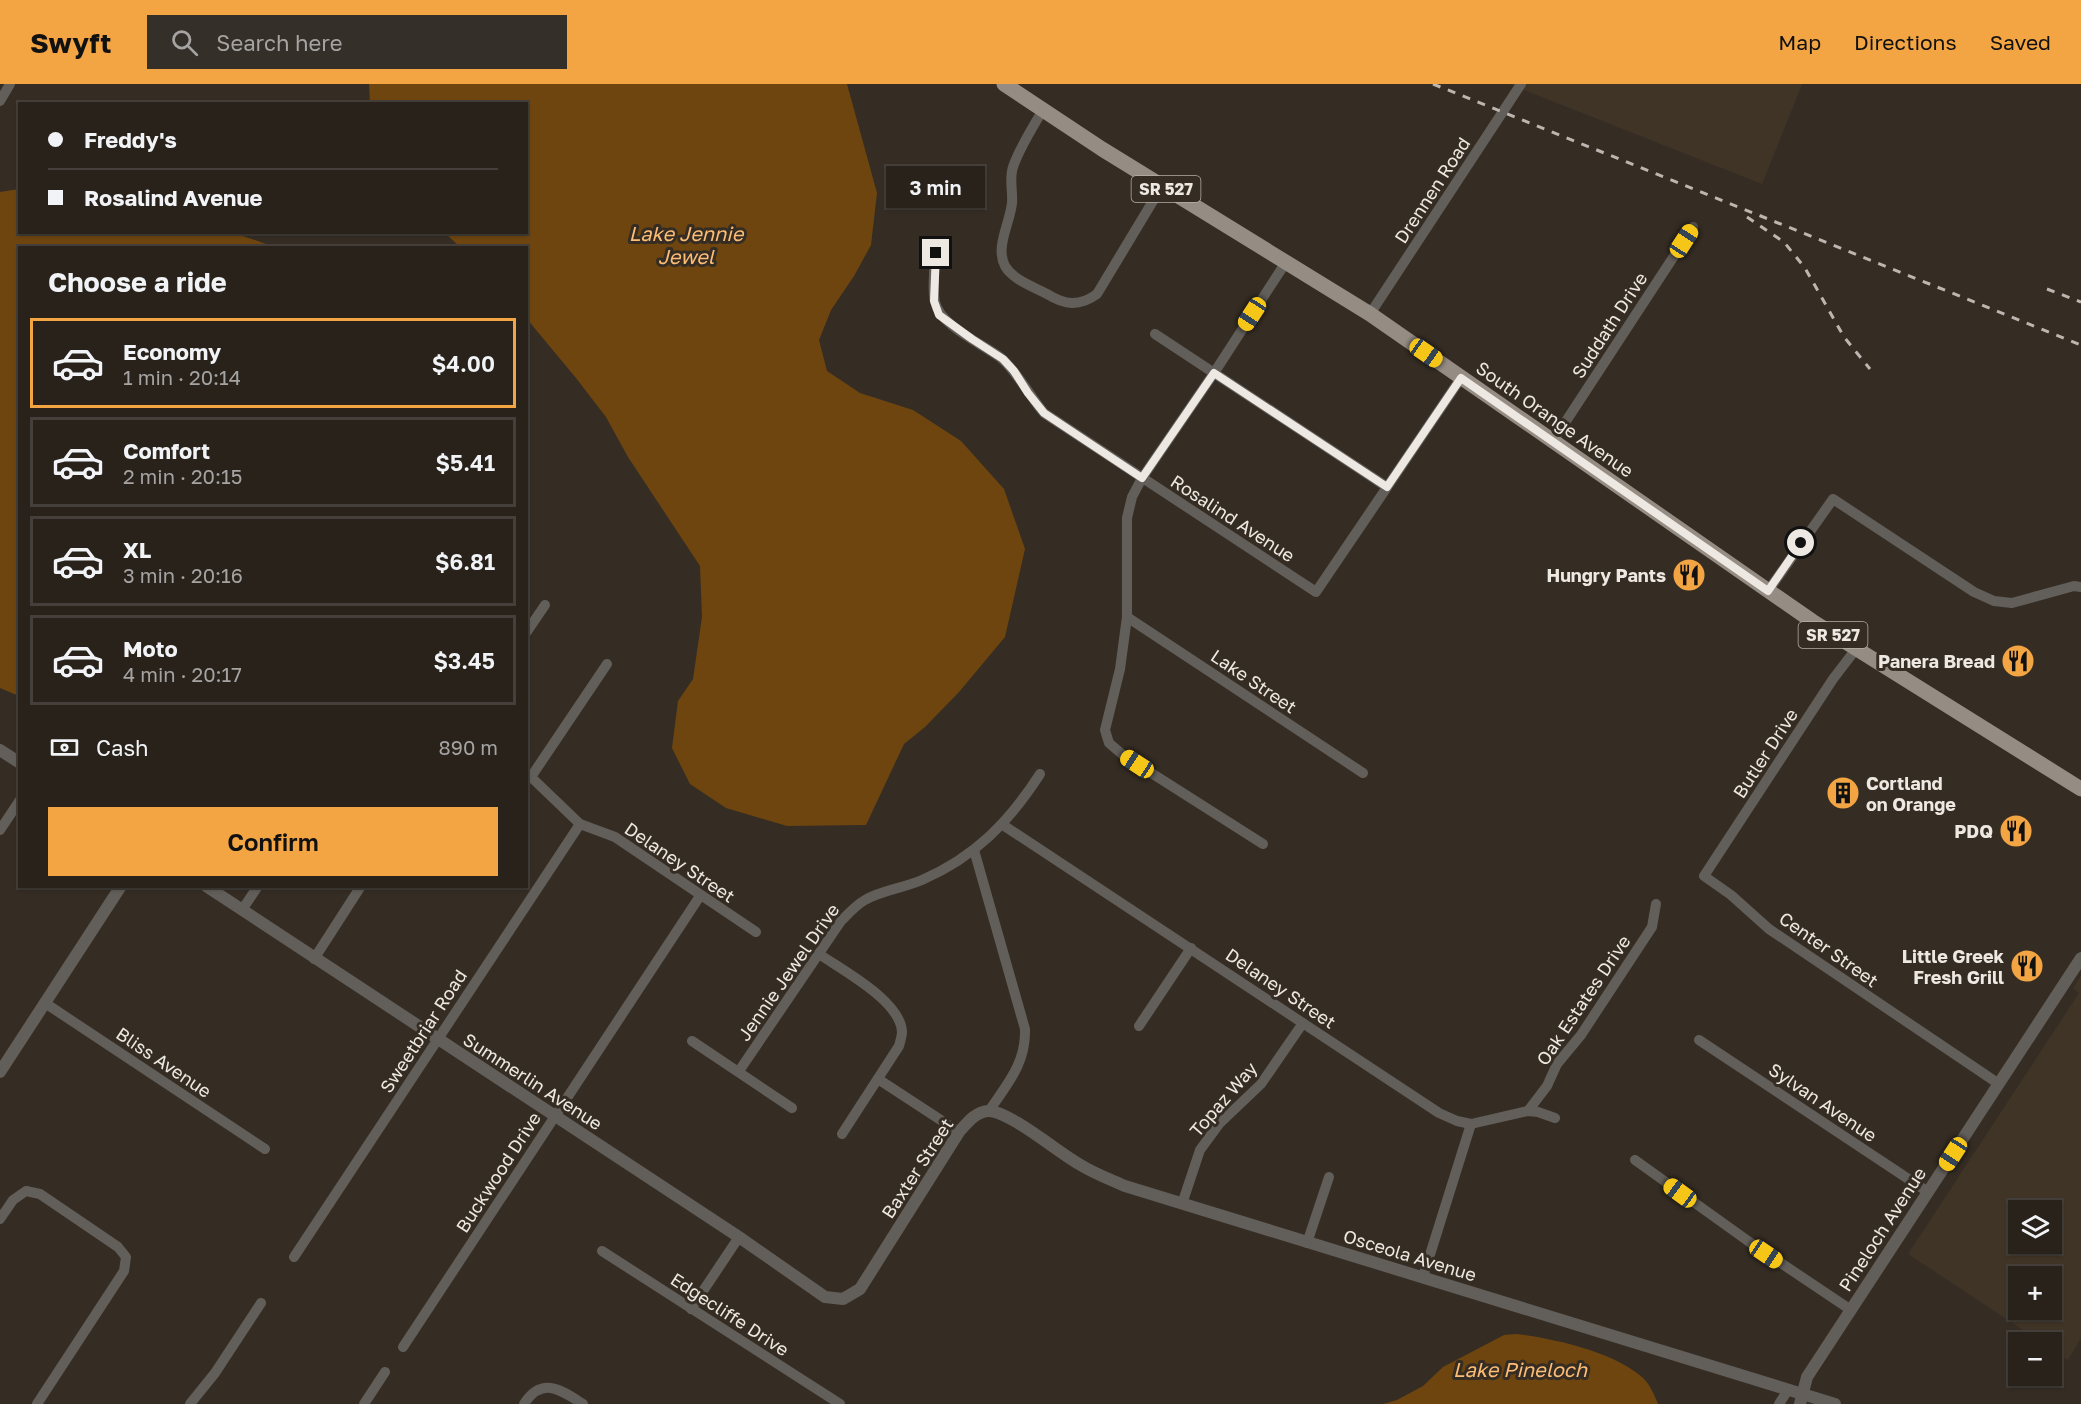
<!DOCTYPE html>
<meta charset="utf-8">
<style>
:root{--surface:#28221b;--page:#342f28;--text:#f1f3f6;--muted:#a5a4a3;--line:#443f3a;--accent:#f3a443}
body{margin:0;font-family:"Golos Text",sans-serif;background:var(--page);color:var(--text);height:100vh;display:flex;flex-direction:column;font-size:22px;white-space:nowrap}
*{box-sizing:border-box;margin:0}
p{font-size:20px;color:var(--muted)}
.icon{flex:none;width:33px;height:33px;fill:none;stroke:currentColor;stroke-width:2;stroke-linecap:round;stroke-linejoin:round}
.map{position:relative;flex:1;overflow:hidden}
.drawer{position:absolute;left:18px;top:162px;width:510px;height:642px;display:flex;flex-direction:column;background:var(--surface);border-radius:0px;box-shadow:0 2px 4px #0004,0 0 0 2px var(--line)}
.drawer>*{flex:none}
.hud{position:absolute;left:18px;top:18px;width:510px;height:132px;border-radius:0px;box-shadow:0 2px 4px #0004,0 0 0 2px var(--line);display:grid;align-content:center;height:132px;padding:0 30px;background:var(--surface)}
.fabs{position:absolute;left:2008px;top:1116px;display:grid;gap:12px}
.fabs a{display:grid;place-items:center;width:54px;height:54px;border-radius:0px;background:var(--surface);box-shadow:0 2px 4px #0004,0 0 0 2px var(--line);font-size:30px}
.end{position:absolute;width:27px;height:27px;margin:-14px;border:8px solid #eee8e2;background:#111;box-shadow:0 0 0 3px #111}
.from{border-radius:50%}
.bubble{position:absolute;height:42px;border-radius:0px;background:var(--surface);box-shadow:0 2px 4px #0004,0 0 0 2px var(--line);font-size:20px;font-weight:600;line-height:42px;text-align:center}
.car{position:absolute;width:18px;height:36px;margin:-18px -9px;border-radius:8px;box-shadow:0 0 4px 2px #0007;background:linear-gradient(#f5c518 24%,#345 0 40%,#f5c518 0 76%,#345 0 86%,#f5c518 0)}
.hud b{display:flex;align-items:center;gap:21px;height:57px;font-size:22px}
.hud b+b{border-top:2px solid var(--line)}
.hud i{width:15px;height:15px;background:var(--text)}
ul{padding:0;list-style:none}
li{display:flex;align-items:center;gap:18px;height:90px;margin:0 12px 9px;padding:0 18px;border:3px solid var(--line);border-radius:0px}
li div{flex:1}
li b{display:block;font-size:22px}
li em{font-style:normal;font-weight:600}
li.on{border-color:var(--accent)}
li>.icon{width:54px;height:54px;stroke-width:1.5}
h2{padding:0 30px;font-size:27px;line-height:72px}
.pay{display:flex;align-items:center;gap:15px;height:66px;padding:0 30px;font-size:22px}
.pay p{margin-inline-start:auto}
.action{display:flex;gap:12px;margin-top:auto;padding:12px 30px}
.action a{flex:1;height:69px;border-radius:0px;background:var(--accent);color:#111;font-size:24px;font-weight:600;line-height:69px;text-align:center}
header{display:flex;align-items:center;gap:36px;box-sizing:border-box;height:84px;padding:0 30px;background:var(--accent);color:#111}
header strong{font-size:28px}
nav{display:flex;gap:33px;margin-inline-start:auto;font-size:21px}
.search{width:420px;height:54px;background:var(--page);display:flex;align-items:center;gap:15px;box-sizing:border-box;padding:0 21px;border-radius:0px;color:var(--muted);font-size:22px}
.map>svg:first-child{display:block}
.built{fill:#403426;fill-rule:evenodd}
.water{fill:#6e450f}
.lines{fill:none;stroke-linecap:round;stroke-linejoin:round}
.minor{stroke:#625e5a;stroke-width:10}
.tertiary{stroke:#625e5a;stroke-width:12}
.primary{stroke:#958c84;stroke-width:15}
.rail{stroke:#bdb6b0;stroke-width:3;stroke-dasharray:8 8;stroke-linecap:butt}
.route{stroke:#eee8e2;stroke-width:8}
.labels{text-anchor:middle;dominant-baseline:central;stroke-width:6;stroke-linejoin:round;paint-order:stroke}
.shield{fill:#352d24;stroke:#b6b0a9;stroke-width:1.5}
.shield-label{font-size:16px;font-weight:bold;fill:#eee8e2}
.street-label{font-size:18px;fill:#eee8e2;stroke:#352d24}
.poi-label{font-size:18px;font-weight:bold;fill:#eee8e2;stroke:#352d24;text-anchor:end}
.water-label{font-size:20px;font-style:italic;fill:#fdbd75;stroke:#352d24}
</style>
<header>
<strong>Swyft</strong>
<div class="search"><svg class="icon" aria-label="search" viewBox="0 0 24 24"><circle cx="10" cy="10" r="6"/><path d="M15 15l6 6"/></svg>Search here</div>
<nav><a>Map</a><a>Directions</a><a>Saved</a></nav>
</header>
<div class="map">
<svg width="2081" height="1320" viewBox="0 0 2081 1320">
<rect width="100%" height="100%" fill="#352d24"/>
<g class="built">
<polygon points="1509,0 1802,0 1762,100"/>
<path d="M2081,892V1254L2068,1276L2052,1266V1258H2041L1908,1170L2079,909L2073,904ZM2052,1126V1160H2019V1126ZM2019,1192H2052V1226H2019Z"/>
</g>
<g class="water">
<polygon points="369,0 847,0 877,109 871,161 854,192 831,226 819,256 827,287 860,309 913,326 961,357 1004,405 1025,465 1005,553 959,608 925,643 904,660 866,741 787,742 726,724 690,700 672,664 678,617 693,595 702,533 700,482 628,373 606,333 576,294 527,235 526,164 460,163 445,149 526,148 526,20 370,19"/>
<polygon points="19,105 20,148 234,149 275,163 20,164 19,612 0,604 0,108"/>
<path d="M1516,1250C1553,1254 1618,1269 1644,1295C1650,1301 1655,1312 1658,1320H1383L1397,1316L1423,1302L1443,1283L1504,1251Z"/>
</g>
<g class="lines">
<g class="minor">
<polyline points="0,17 10,0"/>
<path d="M1043,26C1032,44 1020,63 1013,83C1009,95 1013,107 1012,119C1010,139 995,163 1005,182C1013,196 1034,203 1047,210C1065,221 1079,223 1097,210L1162,102"/>
<path d="M936,158C936,174 931,204 935,218C940,242 983,260 1001,274C1016,286 1031,314 1044,329L1316,508L1461,294"/>
<polyline points="1370,230 1521,0"/>
<polyline points="1155,250 1387,403"/>
<polyline points="1553,357 1693,143"/>
<polyline points="1768,507 1833,415 1974,508 1994,517 2012,519 2074,502 2081,503"/>
<polyline points="1127,533 1363,689"/>
<polyline points="526,549 545,521"/>
<polyline points="1856,565 1833,595 1704,792 1731,811 1769,845 1999,1000"/>
<polyline points="607,580 531,693 580,740 615,753 756,848"/>
<polyline points="1003,741 1439,1029 1457,1037 1471,1040 1528,1027 1538,1028 1555,1034"/>
<polyline points="0,746 20,716"/>
<polyline points="1263,760 1123,671 1109,659 1105,646 1120,585 1127,533 1127,434 1132,413 1142,394 1214,289 1286,178"/>
<path d="M974,766L1025,945C1026,980 1007,1000 989,1027"/>
<polyline points="242,826 258,802"/>
<path d="M819,870C842,886 901,917 902,948C902,952 900,958 899,962L842,1050"/>
<polyline points="314,875 361,802"/>
<polyline points="45,919 265,1065"/>
<polyline points="1139,942 1191,864"/>
<polyline points="1699,956 1928,1108"/>
<polyline points="692,957 792,1024"/>
<path d="M739,987L841,837C848,830 856,821 865,816C882,806 904,804 922,796C975,773 1009,738 1040,690"/>
<polyline points="878,995 959,1048"/>
<polyline points="1528,1027 1547,1002 1557,980 1581,951 1652,843 1656,820"/>
<polyline points="1635,1076 1748,1157 1851,1226"/>
<polyline points="1182,1120 1200,1066 1219,1040 1261,1000 1303,939"/>
<polyline points="0,1135 13,1116 26,1107 40,1110 118,1163 126,1173 124,1187 37,1320"/>
<polyline points="1307,1159 1329,1093"/>
<polyline points="602,1167 840,1320"/>
<polyline points="294,1173 580,740"/>
<polyline points="1423,1193 1471,1040"/>
<polyline points="691,1225 739,1153"/>
<polyline points="403,1263 700,812"/>
<polyline points="190,1320 215,1289 261,1219"/>
<polyline points="364,1320 385,1288"/>
<path d="M524,1320C542,1292 561,1306 583,1320"/>
<polyline points="1779,1320 1788,1306"/>
</g>
<g class="tertiary">
<polyline points="0,666 20,679"/>
<path d="M206,802L739,1153L825,1213L843,1215L860,1205L959,1048C967,1039 975,1028 988,1027C1008,1026 1059,1069 1079,1080C1093,1089 1109,1095 1125,1102L1835,1320"/>
<polyline points="0,988 121,802"/>
<polyline points="1800,1320 1807,1293 2081,874"/>
</g>
<polyline class="primary" points="1004,0 1102,65 1370,230 1812,537 2081,705"/>
<g class="rail">
<polyline points="1433,0 2081,261"/>
<polyline points="1747,133 1784,158 1805,184 1844,253 1870,285"/>
<polyline points="2047,205 2081,218"/>
</g>
</g>
<g class="lines">
<polyline class="route" points="936,169 934,217 939,231 972,255 1003,275 1014,287 1028,309 1044,329 1142,394 1214,289 1387,403 1461,294 1768,507 1801,459"/>
</g>
<defs>
<symbol id="restaurant-disc" viewBox="-11 -11 22 22"><circle r="9.5" fill="#f3a443" stroke="#352d24"/><path d="M-5-6h1v4h1v-4h1v4h1v-4h1v5L-1.5 .5V6h-2V.5L-5-1ZM5-6V6H3V1.5H1.5Q1.5-4 5-6Z" fill="#111"/></symbol>
<symbol id="building-disc" viewBox="-11 -11 22 22"><circle r="9.5" fill="#f3a443" stroke="#352d24"/><path d="M-4-6H4V6H1V3H-1V6H-4ZM-2.5-4.3h1.7v1.8h-1.7ZM.8-4.3h1.7v1.8H.8ZM-2.5-1h1.7V.8h-1.7ZM.8-1h1.7V.8H.8Z" fill="#111"/></symbol>
</defs>
<g fill-rule="evenodd">
<use href="#restaurant-disc" x="1670" y="472" width="38" height="38"/>
<use href="#restaurant-disc" x="1999" y="558" width="38" height="38"/>
<use href="#building-disc" x="1824" y="690" width="38" height="38"/>
<use href="#restaurant-disc" x="1997" y="728" width="38" height="38"/>
<use href="#restaurant-disc" x="2008" y="863" width="38" height="38"/>
</g>
<g class="labels">
<g class="shield">
<rect x="1131.5" y="92" width="69" height="26" rx="4.5"/>
<rect x="1798.5" y="538" width="69" height="26" rx="4.5"/>
</g>
<g class="shield-label">
<text x="1166" y="105">SR 527</text>
<text x="1833" y="551">SR 527</text>
</g>
<g class="street-label">
<text transform="translate(1432 106) rotate(-57)">Drennen Road</text>
<text transform="translate(1609 241) rotate(-57)">Suddath Drive</text>
<text transform="translate(1555 335) rotate(35)">South Orange Avenue</text>
<text transform="translate(1233 434) rotate(33)">Rosalind Avenue</text>
<text transform="translate(1254 597) rotate(34)">Lake Street</text>
<text transform="translate(1765 669) rotate(-57)">Butler Drive</text>
<text transform="translate(680 778) rotate(34)">Delaney Street</text>
<text transform="translate(1829 865) rotate(35)">Center Street</text>
<text transform="translate(788 888) rotate(-55)">Jennie Jewel Drive</text>
<text transform="translate(1281 904) rotate(34)">Delaney Street</text>
<text transform="translate(1583 916) rotate(-56)">Oak Estates Drive</text>
<text transform="translate(423 947) rotate(-57)">Sweetbriar Road</text>
<text transform="translate(164 978) rotate(34)">Bliss Avenue</text>
<text transform="translate(533 997) rotate(33)">Summerlin Avenue</text>
<text transform="translate(1223 1015) rotate(-49)">Topaz Way</text>
<text transform="translate(1823 1018) rotate(34)">Sylvan Avenue</text>
<text transform="translate(917 1084) rotate(-57)">Baxter Street</text>
<text transform="translate(498 1088) rotate(-57)">Buckwood Drive</text>
<text transform="translate(1882 1145) rotate(-57)">Pineloch Avenue</text>
<text transform="translate(1410 1171) rotate(17)">Osceola Avenue</text>
<text transform="translate(730 1230) rotate(33)">Edgecliffe Drive</text>
</g>
<g class="poi-label">
<text x="1666" y="491">Hungry Pants</text>
<text x="1995" y="577">Panera Bread</text>
<text x="1866" y="699" text-anchor="start">Cortland<tspan x="1866" dy="21">on Orange</tspan></text>
<text x="1993" y="747">PDQ</text>
<text x="2004" y="872">Little Greek<tspan x="2004" dy="21">Fresh Grill</tspan></text>
</g>
<g class="water-label">
<text x="686" y="149">Lake Jennie<tspan x="686" dy="23">Jewel</tspan></text>
<text x="1520" y="1285">Lake Pineloch</text>
</g>
</g>
</svg>
<div class="fabs">
<a><svg class="icon" aria-label="layers" viewBox="0 0 24 24"><path d="M12 4l9 5-9 5-9-5zM3 14l9 5 9-5"/></svg></a>
<a>+</a>
<a>−</a>
</div>
<i class="end from" style="left:1801px;top:459px"></i>
<i class="end" style="left:936px;top:169px"></i>
<div class="bubble" style="left:886px;top:82px;width:99px">3 min</div>
<i class="car" style="left:1684px;top:157px;rotate:33deg"></i>
<i class="car" style="left:1252px;top:230px;rotate:213deg"></i>
<i class="car" style="left:1426px;top:269px;rotate:125deg"></i>
<i class="car" style="left:1137px;top:680px;rotate:303deg"></i>
<i class="car" style="left:1953px;top:1070px;rotate:213deg"></i>
<i class="car" style="left:1680px;top:1109px;rotate:306deg"></i>
<i class="car" style="left:1766px;top:1170px;rotate:124deg"></i>
<div class="hud">
<b><i class="from"></i>Freddy's</b>
<b><i></i>Rosalind Avenue</b>
</div>
<section class="drawer">
<h2>Choose a ride</h2>
<ul>
<li class="on"><svg class="icon" aria-label="car" viewBox="0 0 24 24"><path d="M5 17H2v-5l4-1 3-4h7l3 4 3 1v5h-3M9 17h6M6 11h13"/><circle cx="7" cy="17" r="2"/><circle cx="17" cy="17" r="2"/></svg><div><b>Economy</b><p>1 min · 20:14</p></div><em>$4.00</em></li>
<li><svg class="icon" aria-label="car" viewBox="0 0 24 24"><path d="M5 17H2v-5l4-1 3-4h7l3 4 3 1v5h-3M9 17h6M6 11h13"/><circle cx="7" cy="17" r="2"/><circle cx="17" cy="17" r="2"/></svg><div><b>Comfort</b><p>2 min · 20:15</p></div><em>$5.41</em></li>
<li><svg class="icon" aria-label="car" viewBox="0 0 24 24"><path d="M5 17H2v-5l4-1 3-4h7l3 4 3 1v5h-3M9 17h6M6 11h13"/><circle cx="7" cy="17" r="2"/><circle cx="17" cy="17" r="2"/></svg><div><b>XL</b><p>3 min · 20:16</p></div><em>$6.81</em></li>
<li><svg class="icon" aria-label="car" viewBox="0 0 24 24"><path d="M5 17H2v-5l4-1 3-4h7l3 4 3 1v5h-3M9 17h6M6 11h13"/><circle cx="7" cy="17" r="2"/><circle cx="17" cy="17" r="2"/></svg><div><b>Moto</b><p>4 min · 20:17</p></div><em>$3.45</em></li>
</ul>
<div class="pay"><svg class="icon" aria-label="cash" viewBox="0 0 24 24"><path d="M3 7h18v10H3z"/><circle cx="12" cy="12" r="2"/></svg>Cash<p>890 m</p></div>
<div class="action"><a>Confirm</a></div>
</section>
</div>
